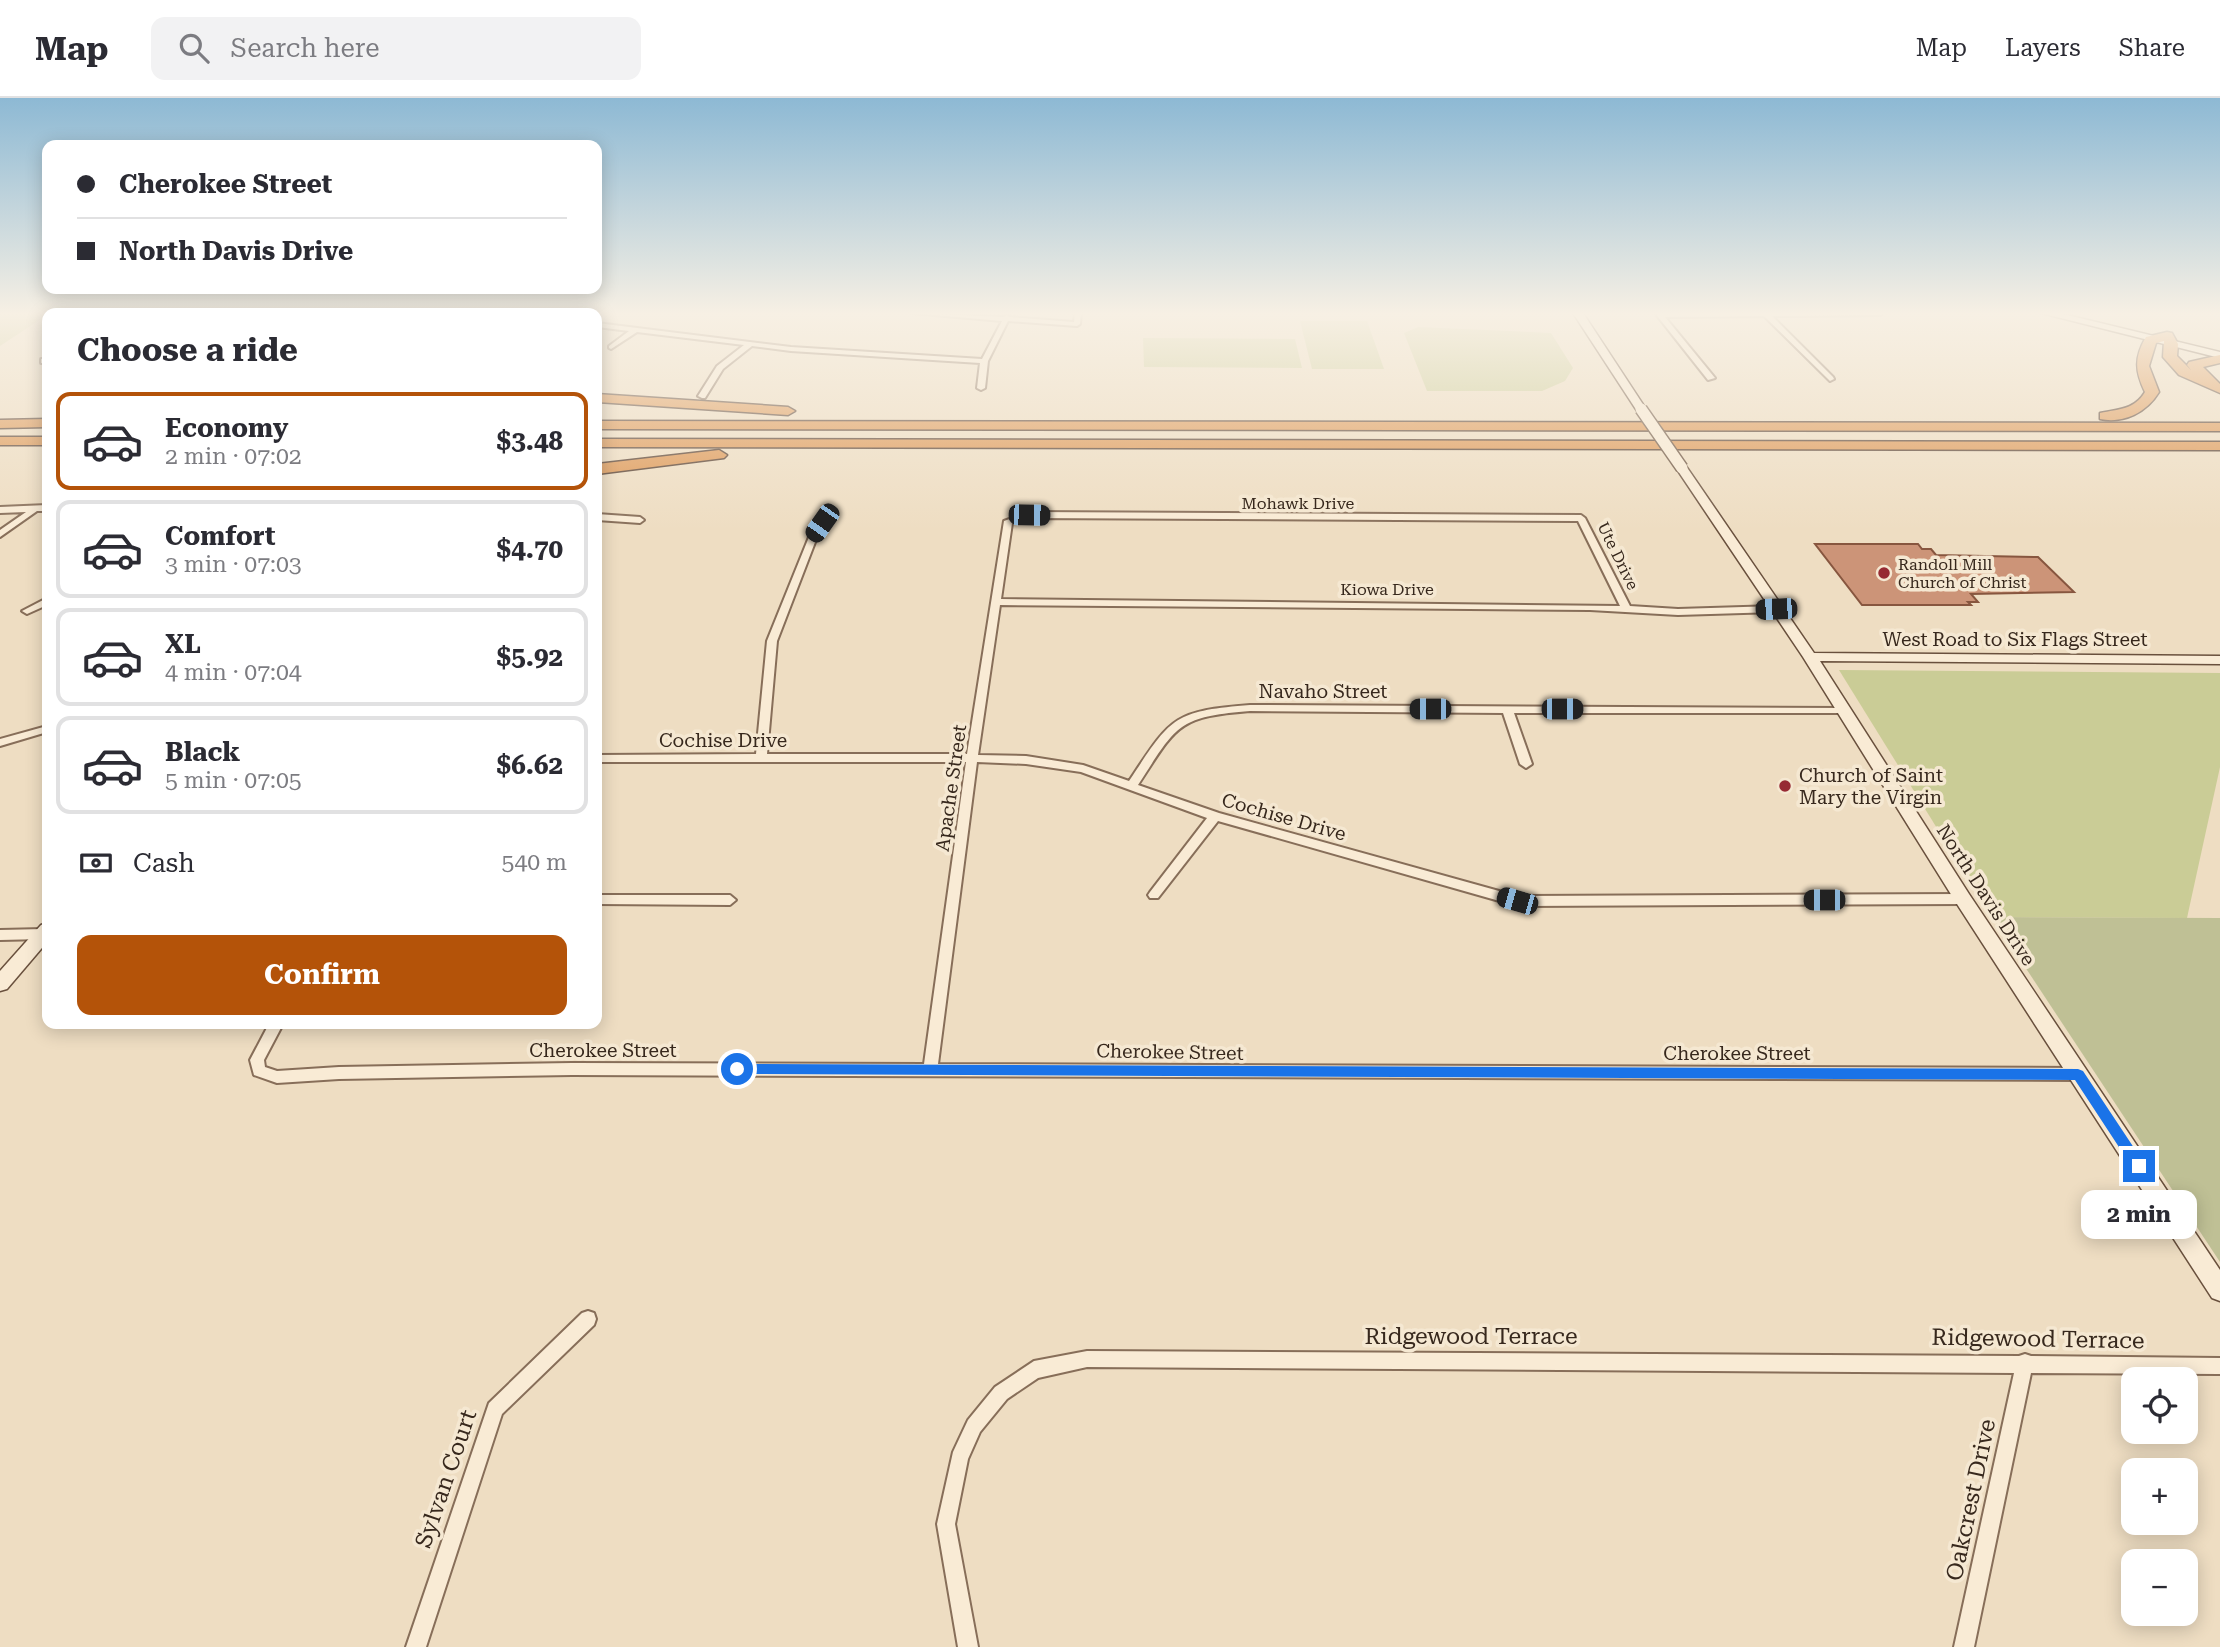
<!DOCTYPE html>
<meta charset="utf-8">
<style>
:root{--surface:#fff;--page:#f2f2f3;--text:#2b2b33;--muted:#7c7c81;--line:#e1e1e2;--accent:#b45309}
body{margin:0;font-family:"Roboto Serif",serif;background:var(--page);color:var(--text);height:100vh;display:flex;flex-direction:column;font-size:26px;white-space:nowrap}
*{box-sizing:border-box;margin:0}
p{font-size:23px;color:var(--muted)}
.icon{flex:none;width:38px;height:38px;fill:none;stroke:currentColor;stroke-width:2;stroke-linecap:round;stroke-linejoin:round}
.map{position:relative;flex:1;overflow:hidden}
.side{position:absolute;left:42px;top:210px;width:560px;height:721px;display:flex;flex-direction:column;background:var(--surface);border-radius:14px;box-shadow:0 4px 18px #0003}
.side>*{flex:none}
.top-card{position:absolute;left:42px;top:42px;width:560px;height:154px;border-radius:14px;box-shadow:0 4px 18px #0003;display:grid;align-content:center;height:154px;padding:0 35px;background:var(--surface)}
.buttons{position:absolute;left:2121px;top:1269px;display:grid;gap:14px}
.buttons a{display:grid;place-items:center;width:77px;height:77px;border-radius:14px;background:var(--surface);box-shadow:0 4px 18px #0003;font-size:35px}
.end{position:absolute;width:32px;height:32px;margin:-16px;border:9px solid #1a73e8;background:#fff;box-shadow:0 0 0 4px #fff}
.from{border-radius:50%}
.bubble{position:absolute;height:49px;border-radius:14px;background:var(--surface);box-shadow:0 4px 18px #0003;font-size:23px;font-weight:700;line-height:49px;text-align:center}
.car{position:absolute;width:21px;height:42px;margin:-21px -10px;border-radius:9px;box-shadow:0 0 5px 2px #0007;background:linear-gradient(#222 24%,#8ab4d8 0 40%,#222 0 76%,#8ab4d8 0 86%,#222 0)}
.top-card b{display:flex;align-items:center;gap:24px;height:66px;font-size:26px}
.top-card b+b{border-top:2px solid var(--line)}
.top-card i{width:18px;height:18px;background:var(--text)}
ul{padding:0;list-style:none}
li{display:flex;align-items:center;gap:21px;height:98px;margin:0 14px 10px;padding:0 21px;border:4px solid var(--line);border-radius:14px}
li div{flex:1}
li b{display:block;font-size:26px}
li em{font-style:normal;font-weight:700}
li.current{border-color:var(--accent)}
li>.icon{width:63px;height:63px;stroke-width:1.5}
h2{padding:0 35px;font-size:32px;line-height:84px}
.pay{display:flex;align-items:center;gap:18px;height:77px;padding:0 35px;font-size:26px}
.pay p{margin-inline-start:auto}
.primary-button{display:flex;gap:14px;margin-top:auto;padding:14px 35px}
.primary-button a{flex:1;height:80px;border-radius:14px;background:var(--accent);color:#fff;font-size:28px;font-weight:700;line-height:80px;text-align:center}
header{display:flex;align-items:center;gap:42px;box-sizing:border-box;height:98px;padding:0 35px;background:var(--surface);border-bottom:2px solid var(--line)}
header strong{font-size:33px}
nav{display:flex;gap:38px;margin-inline-start:auto;font-size:24px}
.search{width:490px;height:63px;background:var(--page);display:flex;align-items:center;gap:18px;box-sizing:border-box;padding:0 24px;border-radius:14px;color:var(--muted);font-size:26px}
.map>svg:first-child{display:block}
.green{fill:#cacc96}
.cemetery{fill:#bfc095}
.building{fill:#cc9478;stroke:#87563f;stroke-width:2}
.lines{fill:none;stroke-linecap:round;stroke-linejoin:round}
.street-casing{stroke:#876e59;stroke-width:4}
.secondary-casing{stroke:#69503d;stroke-width:3}
.highway-casing{stroke:#553d2e;stroke-width:3}
.street{fill:#f9ebd5;fill-rule:evenodd}
.secondary{fill:#f9ebd5;fill-rule:evenodd}
.highway{fill:#dd9653;fill-rule:evenodd}
.secondary-bridge-casing{stroke:#69503d;stroke-width:14;stroke-linecap:butt}
.secondary-bridge{stroke:#f9ebd5;stroke-width:11}
.route{fill:#1a73e8}
.poi-dot{fill:#962a33;stroke:#f5e8d2;stroke-width:2.5}
.labels{text-anchor:middle;dominant-baseline:central;stroke-width:7;stroke-linejoin:round;paint-order:stroke}
.far-street-label{font-size:16px;fill:#37281d;stroke:#f5e8d2}
.far-poi-label{font-size:16px;fill:#37281d;stroke:#f5e8d2;text-anchor:start}
.street-label{font-size:19px;fill:#37281d;stroke:#f5e8d2}
.poi-label{font-size:19px;fill:#37281d;stroke:#f5e8d2;text-anchor:start}
.near-street-label{font-size:23px;fill:#37281d;stroke:#f5e8d2}
</style>
<header>
<strong>Map</strong>
<div class="search"><svg class="icon" aria-label="search" viewBox="0 0 24 24"><circle cx="10" cy="10" r="6"/><path d="M15 15l6 6"/></svg>Search here</div>
<nav><a>Map</a><a>Layers</a><a>Share</a></nav>
</header>
<div class="map">
<svg width="2220" height="1549" viewBox="0 0 2220 1549">
<rect width="100%" height="100%" fill="#eeddc2"/>
<g class="green">
<polygon points="0,215 47,215 47,217 0,248"/>
<polygon points="1300,223 1367,223 1384,271 1312,271"/>
<polygon points="1418,229 1551,235 1573,270 1565,283 1542,293 1427,293 1404,235"/>
<polygon points="1143,240 1295,241 1302,270 1144,269"/>
<polygon points="1839,572 2220,575 2220,669 2187,820 1992,819"/>
</g>
<polygon class="cemetery" points="1992,819 2220,820 2220,1164"/>
<polygon class="building" points="1815,446 1918,446 1922,451 1931,451 1936,457 2038,459 2074,494 1971,496 1978,504 1968,504 1971,507 1862,507"/>
<g class="lines">
<defs>
<g id="street">
<polygon points="912,215 1004,219 1007,217 1010,219 1074,224 1075,215 1081,215 1080,226 1077,228 1008,223 988,263 985,290 981,292 977,290 980,265 791,253 752,248 723,271 705,300 702,300 698,298 717,268 744,247 637,234 611,251 609,250 609,248 629,233 597,229 597,225 791,249 982,261 1002,223"/>
<polygon points="1655,215 1883,215 1880,217 1772,218 1833,279 1834,281 1830,283 1764,218 1665,219 1715,280 1708,282"/>
<rect x="41" y="261" width="6" height="4"/>
<polygon points="47,407 47,413 37,413 0,439 0,432 26,414 0,415 0,409"/>
<path d="M1029,414L1581,417L1585,420L1630,508L1678,511L1776,508L1781,511L1776,514L1678,517L1590,512L1000,507L978,657L1026,658L1083,667L1129,683C1171,620 1172,613 1250,607L1842,610L1847,613L1846,615H1514L1532,666L1526,670L1520,666L1503,615L1250,613C1177,619 1177,627 1138,687L1219,715L1517,798L1963,796L1969,801L1963,806L1517,808L1218,723L1158,800H1150L1148,797L1150,794L1207,720L1081,674L1026,666L977,664L938,966L2078,970L2083,972L2085,976L2083,980L2078,982L572,977L339,981L277,985L254,977L250,962L269,926H283L264,962L265,969L277,973L339,969L572,965L924,966L966,664H597V657L756,656L767,543L809,439L819,423L822,422L826,425L817,439L777,543L767,656H967L1004,423ZM1029,420L1578,423L1620,508L1001,501L1012,425Z"/>
<polygon points="597,416 640,419 644,422 640,425 597,422"/>
<polygon points="47,500 47,507 27,516 22,513"/>
<polygon points="47,628 47,634 0,648 0,641"/>
<polygon points="730,797 736,802 730,807 597,806 597,797"/>
<polygon points="44,831 47,832 47,840 44,841 0,842 0,832"/>
<polygon points="588,1213 594,1215 596,1221 594,1227 502,1316 426,1549 406,1549 489,1305 582,1215"/>
<polygon points="1087,1253 2019,1258 2025,1256 2031,1258 2220,1260 2220,1276 2031,1275 1974,1549 1954,1549 2014,1275 1087,1269 1038,1280 1007,1301 980,1334 968,1361 955,1426 978,1549 958,1549 937,1426 953,1354 968,1322 995,1289 1034,1263"/>
</g>
<g id="secondary">
<polygon points="1573,215 1583,215 1646,311 1645,313 1637,313"/>
<polygon points="2041,215 2059,215 2220,254 2220,260"/>
<polygon points="1678,368 1686,368 1814,555 2220,558 2220,566 1820,563 1969,796 2220,1172 2220,1203 2212,1200 1957,806 1803,559 1676,370"/>
<polygon points="47,825 47,844 7,891 0,893 0,873 41,827"/>
</g>
<g id="highway">
<path d="M2167,234L2172,235L2178,246L2177,258L2191,272L2187,267L2189,264L2220,257V265L2203,269L2220,286V295L2179,277L2163,259L2164,243L2156,245L2149,268L2159,294C2147,314 2124,326 2100,321V315C2119,311 2134,312 2145,294C2135,273 2134,260 2146,239Z"/>
<polygon points="597,296 788,309 795,313 788,317 597,304"/>
<polygon points="47,321 47,329 0,330 0,322"/>
<polygon points="597,323 2220,325 2220,333 597,331"/>
<rect x="0" y="339" width="47" height="8"/>
<polygon points="597,341 2220,344 2220,352 597,349"/>
<polygon points="719,352 727,357 724,360 597,376 597,366"/>
</g>
</defs>
<use href="#street" class="street-casing"/>
<use href="#secondary" class="secondary-casing"/>
<use href="#highway" class="highway-casing"/>
<use href="#street" class="street"/>
<use href="#secondary" class="secondary"/>
<use href="#highway" class="highway"/>
<defs>
<polyline id="secondary-bridge" points="1641,311 1682,370"/>
</defs>
<use href="#secondary-bridge" class="secondary-bridge-casing"/>
<use href="#secondary-bridge" class="secondary-bridge"/>
</g>
<linearGradient id="sky" x2="0" y2="1"><stop stop-color="#8db9d4"/><stop offset="0.5" stop-color="#f7f0e4"/><stop offset="1" stop-color="#f7f0e4" stop-opacity="0"/></linearGradient>
<rect width="2220" height="432" fill="url(#sky)"/>
<polygon class="route" points="737,966 2078,971 2083,973 2146,1068 2144,1072 2134,1072 2075,982 737,976 731,971"/>
<g class="poi-dot">
<circle cx="1884" cy="475" r="7"/>
<circle cx="1785" cy="688" r="7"/>
</g>
<g class="labels">
<g class="far-street-label">
<text x="1298" y="405">Mohawk Drive</text>
<text transform="translate(1618 458) rotate(64)">Ute Drive</text>
<text x="1387" y="491">Kiowa Drive</text>
</g>
<g class="far-poi-label">
<text x="1898" y="466">Randoll Mill<tspan x="1898" dy="18">Church of Christ</tspan></text>
</g>
<g class="street-label">
<text x="2015" y="541">West Road to Six Flags Street</text>
<text x="1323" y="593">Navaho Street</text>
<text x="723" y="642">Cochise Drive</text>
<text transform="translate(951 690) rotate(-82)">Apache Street</text>
<text transform="translate(1284 719) rotate(16)">Cochise Drive</text>
<text transform="translate(1986 797) rotate(57)">North Davis Drive</text>
<text x="603" y="952">Cherokee Street</text>
<text transform="translate(1170 954) rotate(1)">Cherokee Street</text>
<text x="1737" y="955">Cherokee Street</text>
</g>
<g class="poi-label">
<text x="1799" y="677">Church of Saint<tspan x="1799" dy="22">Mary the Virgin</tspan></text>
</g>
<g class="near-street-label">
<text x="1471" y="1238">Ridgewood Terrace</text>
<text transform="translate(2038 1241) rotate(1)">Ridgewood Terrace</text>
<text transform="translate(446 1381) rotate(-71)">Sylvan Court</text>
<text transform="translate(1971 1402) rotate(-78)">Oakcrest Drive</text>
</g>
</g>
</svg>
<div class="buttons">
<a><svg class="icon" aria-label="locate" viewBox="0 0 24 24"><circle cx="12" cy="12" r="6"/><path d="M12 2v4M12 18v4M2 12h4M18 12h4"/></svg></a>
<a>+</a>
<a>−</a>
</div>
<i class="end from" style="left:737px;top:971px"></i>
<i class="end" style="left:2139px;top:1068px"></i>
<div class="bubble" style="left:2081px;top:1092px;width:116px">2 min</div>
<i class="car" style="left:1029px;top:417px;rotate:91deg"></i>
<i class="car" style="left:822px;top:425px;rotate:215deg"></i>
<i class="car" style="left:1776px;top:511px;rotate:268deg"></i>
<i class="car" style="left:1430px;top:611px;rotate:270deg"></i>
<i class="car" style="left:1562px;top:611px;rotate:90deg"></i>
<i class="car" style="left:1824px;top:802px;rotate:270deg"></i>
<i class="car" style="left:1517px;top:803px;rotate:286deg"></i>
<div class="top-card">
<b><i class="from"></i>Cherokee Street</b>
<b><i></i>North Davis Drive</b>
</div>
<section class="side">
<h2>Choose a ride</h2>
<ul>
<li class="current"><svg class="icon" aria-label="car" viewBox="0 0 24 24"><path d="M5 17H2v-5l4-1 3-4h7l3 4 3 1v5h-3M9 17h6M6 11h13"/><circle cx="7" cy="17" r="2"/><circle cx="17" cy="17" r="2"/></svg><div><b>Economy</b><p>2 min · 07:02</p></div><em>$3.48</em></li>
<li><svg class="icon" aria-label="car" viewBox="0 0 24 24"><path d="M5 17H2v-5l4-1 3-4h7l3 4 3 1v5h-3M9 17h6M6 11h13"/><circle cx="7" cy="17" r="2"/><circle cx="17" cy="17" r="2"/></svg><div><b>Comfort</b><p>3 min · 07:03</p></div><em>$4.70</em></li>
<li><svg class="icon" aria-label="car" viewBox="0 0 24 24"><path d="M5 17H2v-5l4-1 3-4h7l3 4 3 1v5h-3M9 17h6M6 11h13"/><circle cx="7" cy="17" r="2"/><circle cx="17" cy="17" r="2"/></svg><div><b>XL</b><p>4 min · 07:04</p></div><em>$5.92</em></li>
<li><svg class="icon" aria-label="car" viewBox="0 0 24 24"><path d="M5 17H2v-5l4-1 3-4h7l3 4 3 1v5h-3M9 17h6M6 11h13"/><circle cx="7" cy="17" r="2"/><circle cx="17" cy="17" r="2"/></svg><div><b>Black</b><p>5 min · 07:05</p></div><em>$6.62</em></li>
</ul>
<div class="pay"><svg class="icon" aria-label="cash" viewBox="0 0 24 24"><path d="M3 7h18v10H3z"/><circle cx="12" cy="12" r="2"/></svg>Cash<p>540 m</p></div>
<div class="primary-button"><a>Confirm</a></div>
</section>
</div>
